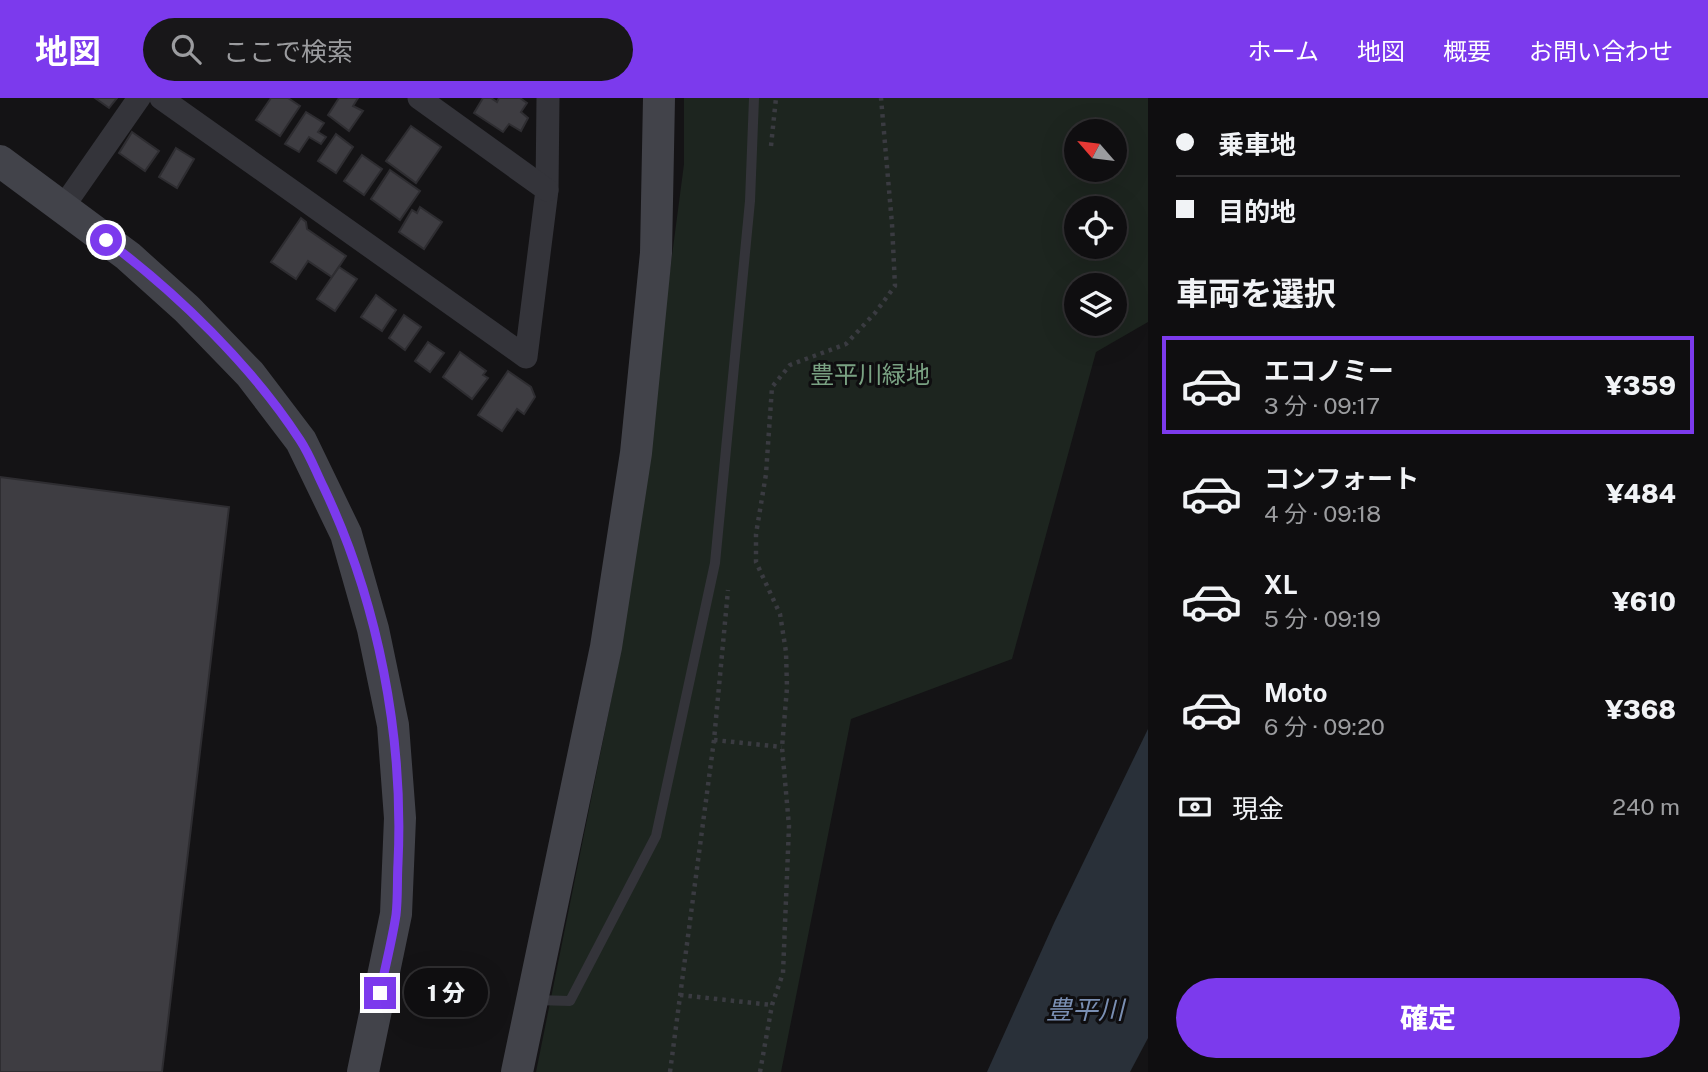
<!DOCTYPE html>
<html lang="ja">
<meta charset="utf-8">
<style>
:root{--surface:#0f0e10;--page:#181719;--text:#f1f3f6;--muted:#9b9c9f;--line:#2f2e30;--accent:#7c3aed}
body{margin:0;font-family:"Public Sans","Noto Sans JP",sans-serif;background:var(--page);color:var(--text);height:100vh;display:flex;flex-direction:column;font-size:26px;white-space:nowrap}
*{box-sizing:border-box;margin:0}
p{font-size:23px;color:var(--muted)}
.icon{flex:none;width:38px;height:38px;fill:none;stroke:currentColor;stroke-width:2;stroke-linecap:round;stroke-linejoin:round}
.map{position:relative;flex:1;overflow:hidden}
.details{display:flex;flex-direction:column;background:var(--surface);width:560px}
.details>*{flex:none}
.top-card{display:grid;align-content:center;height:154px;padding:0 28px;background:var(--surface)}
.needle{width:46px;rotate:298deg}
.fabs{position:absolute;left:1064px;top:21px;display:grid;gap:14px}
.fabs a{display:grid;place-items:center;width:63px;height:63px;border-radius:50%;background:var(--surface);box-shadow:0 7px 28px #0002,0 0 0 2px var(--line);font-size:35px}
.end{position:absolute;width:32px;height:32px;margin:-16px;border:9px solid #7c3aed;background:#fff;box-shadow:0 0 0 4px #fff}
.from{border-radius:50%}
.bubble{position:absolute;height:49px;border-radius:24px;background:var(--surface);box-shadow:0 7px 28px #0002,0 0 0 2px var(--line);font-size:23px;font-weight:800;line-height:49px;text-align:center}
.top-card b{display:flex;align-items:center;gap:24px;height:66px;font-size:26px}
.top-card b+b{border-top:2px solid var(--line)}
.top-card i{width:18px;height:18px;background:var(--text)}
ul{padding:0;list-style:none}
li{display:flex;align-items:center;gap:21px;height:98px;margin:0 14px 10px;padding:0 14px;border:4px solid transparent;border-radius:0px}
li div{flex:1}
li b{display:block;font-size:26px}
li em{font-style:normal;font-weight:800}
li.selected{border-color:var(--accent)}
li>.icon{width:63px;height:63px;stroke-width:1.5}
h2{padding:0 28px;font-size:32px;line-height:84px}
.pay{display:flex;align-items:center;gap:18px;height:77px;padding:0 28px;font-size:26px}
.pay p{margin-inline-start:auto}
.button{display:flex;gap:14px;margin-top:auto;padding:14px 28px}
.button a{flex:1;height:80px;border-radius:42px;background:var(--accent);color:#fff;font-size:28px;font-weight:800;line-height:80px;text-align:center}
header{display:flex;align-items:center;gap:42px;box-sizing:border-box;height:98px;padding:0 35px;background:var(--accent);color:#fff}
header strong{font-size:33px}
nav{display:flex;gap:38px;margin-inline-start:auto;font-size:24px}
.search{width:490px;height:63px;background:var(--page);display:flex;align-items:center;gap:18px;box-sizing:border-box;padding:0 24px;border-radius:38px;color:var(--muted);font-size:26px}
main{display:flex;flex:1;min-height:0}
.map>svg:first-child{display:block}
.green{fill:#1d251f;fill-rule:evenodd}
.water{fill:#293039}
.building{fill:#3e3d42;stroke:#2e2d31;stroke-width:2}
.lines{fill:none;stroke-linecap:round;stroke-linejoin:round}
.path{stroke:#3a3b41;stroke-width:4.5;stroke-dasharray:3.5 5;stroke-linecap:butt}
.lane{stroke:#34343a;stroke-width:10}
.street{stroke:#34343a;stroke-width:23}
.secondary{stroke:#42434a;stroke-width:32}
.route{stroke:#7c3aed;stroke-width:9}
.labels{text-anchor:middle;dominant-baseline:central;stroke-width:6;stroke-linejoin:round;paint-order:stroke}
.park-label{font-size:24px;fill:#7aa283;stroke:#0f0e10}
.water-label{font-size:26px;font-style:italic;fill:#7a8fb3;stroke:#0f0e10}
</style>
<header>
<strong>地図</strong>
<div class="search"><svg class="icon" aria-label="search" viewBox="0 0 24 24"><circle cx="10" cy="10" r="6"/><path d="M15 15l6 6"/></svg>ここで検索</div>
<nav><a>ホーム</a><a>地図</a><a>概要</a><a>お問い合わせ</a></nav>
</header>
<main>
<div class="map">
<svg width="1148" height="974" viewBox="0 0 1148 974">
<rect width="100%" height="100%" fill="#141315"/>
<path class="green" d="M684,0H1148V224L1096,254L1012,561L851,621L781,974H536L619,563L684,66ZM1076,33H1115V72H1076ZM1076,110H1115V149H1076ZM1076,187H1115V226H1076Z"/>
<polygon class="water" points="1148,631 1148,940 1130,974 987,974 1054,825"/>
<g class="building">
<polygon points="95,0 117,0 109,10"/>
<polygon points="271,0 288,0 300,8 280,38 256,22"/>
<polygon points="339,0 358,0 353,8 363,13 349,33 328,17"/>
<polygon points="483,0 491,0 497,4 499,0 520,0 527,5 521,14 528,20 521,33 509,26 503,34 474,15"/>
<polygon points="306,14 324,25 318,34 326,39 321,46 309,39 299,54 285,46"/>
<polygon points="411,28 441,49 416,85 386,63"/>
<polygon points="132,34 159,53 145,73 119,55"/>
<polygon points="336,36 353,49 336,75 318,63"/>
<polygon points="176,50 194,61 177,90 159,79"/>
<polygon points="362,57 382,71 364,97 344,83"/>
<polygon points="390,72 420,93 400,122 371,101"/>
<polygon points="420,109 442,124 424,151 399,134 412,112 417,115"/>
<polygon points="301,120 306,124 307,131 346,158 332,179 308,163 296,181 271,164"/>
<polygon points="339,169 357,181 335,213 317,201"/>
<polygon points="376,197 396,212 382,233 361,219"/>
<polygon points="404,217 421,229 405,252 389,240"/>
<polygon points="428,244 444,255 430,274 415,263"/>
<polygon points="460,254 486,273 483,277 488,280 472,301 443,279"/>
<polygon points="508,273 531,289 535,299 524,316 517,311 502,333 478,317"/>
<polygon points="0,379 229,409 162,974 0,974"/>
</g>
<g class="lines">
<g class="path">
<polyline points="771,48 776,0"/>
<polyline points="714,642 782,649"/>
<polyline points="680,897 772,907"/>
<polyline points="670,974 714,642 728,492"/>
<polyline points="760,974 772,907 783,875 789,728 782,649 787,590 786,554 780,516 756,464 756,436 766,376 772,289 790,267 846,246 875,215 895,188 892,126 881,0"/>
</g>
<polyline class="lane" points="536,902 570,903 656,738 715,465 750,103 754,0"/>
<g class="street">
<polyline points="161,0 526,259 547,92 548,0"/>
<polyline points="419,0 547,92"/>
<polyline points="63,109 139,0"/>
</g>
<g class="secondary">
<polyline points="0,63 128,158 187,211 250,276 301,343 346,436 373,531 393,627 400,720 396,816 363,974"/>
<polyline points="517,974 606,549 636,355 656,155 659,0"/>
</g>
</g>
<g class="lines">
<path class="route" d="M106,142C177,195 252,268 300,342C310,357 316,374 324,390C378,504 404,638 398,765C397,782 398,800 396,817C392,843 385,869 380,895"/>
</g>
<g class="labels">
<g class="park-label">
<text x="870" y="276">豊平川緑地</text>
</g>
<g class="water-label">
<text x="1085" y="911">豊平川</text>
</g>
</g>
</svg>
<div class="fabs">
<a><svg class="needle" viewBox="-14 -14 28 28"><path d="M0-13l5 13h-10z" fill="#e53935"/><path d="M0 13l5-13h-10z" fill="#9b9c9f"/></svg></a>
<a><svg class="icon" aria-label="locate" viewBox="0 0 24 24"><circle cx="12" cy="12" r="6"/><path d="M12 2v4M12 18v4M2 12h4M18 12h4"/></svg></a>
<a><svg class="icon" aria-label="layers" viewBox="0 0 24 24"><path d="M12 4l9 5-9 5-9-5zM3 14l9 5 9-5"/></svg></a>
</div>
<i class="end from" style="left:106px;top:142px"></i>
<i class="end" style="left:380px;top:895px"></i>
<div class="bubble" style="left:404px;top:870px;width:84px">1 分</div>
</div>
<section class="details">
<div class="top-card">
<b><i class="from"></i>乗車地</b>
<b><i></i>目的地</b>
</div>
<h2>車両を選択</h2>
<ul>
<li class="selected"><svg class="icon" aria-label="car" viewBox="0 0 24 24"><path d="M5 17H2v-5l4-1 3-4h7l3 4 3 1v5h-3M9 17h6M6 11h13"/><circle cx="7" cy="17" r="2"/><circle cx="17" cy="17" r="2"/></svg><div><b>エコノミー</b><p>3 分 · 09:17</p></div><em>¥359</em></li>
<li><svg class="icon" aria-label="car" viewBox="0 0 24 24"><path d="M5 17H2v-5l4-1 3-4h7l3 4 3 1v5h-3M9 17h6M6 11h13"/><circle cx="7" cy="17" r="2"/><circle cx="17" cy="17" r="2"/></svg><div><b>コンフォート</b><p>4 分 · 09:18</p></div><em>¥484</em></li>
<li><svg class="icon" aria-label="car" viewBox="0 0 24 24"><path d="M5 17H2v-5l4-1 3-4h7l3 4 3 1v5h-3M9 17h6M6 11h13"/><circle cx="7" cy="17" r="2"/><circle cx="17" cy="17" r="2"/></svg><div><b>XL</b><p>5 分 · 09:19</p></div><em>¥610</em></li>
<li><svg class="icon" aria-label="car" viewBox="0 0 24 24"><path d="M5 17H2v-5l4-1 3-4h7l3 4 3 1v5h-3M9 17h6M6 11h13"/><circle cx="7" cy="17" r="2"/><circle cx="17" cy="17" r="2"/></svg><div><b>Moto</b><p>6 分 · 09:20</p></div><em>¥368</em></li>
</ul>
<div class="pay"><svg class="icon" aria-label="cash" viewBox="0 0 24 24"><path d="M3 7h18v10H3z"/><circle cx="12" cy="12" r="2"/></svg>現金<p>240 m</p></div>
<div class="button"><a>確定</a></div>
</section>
</main>
